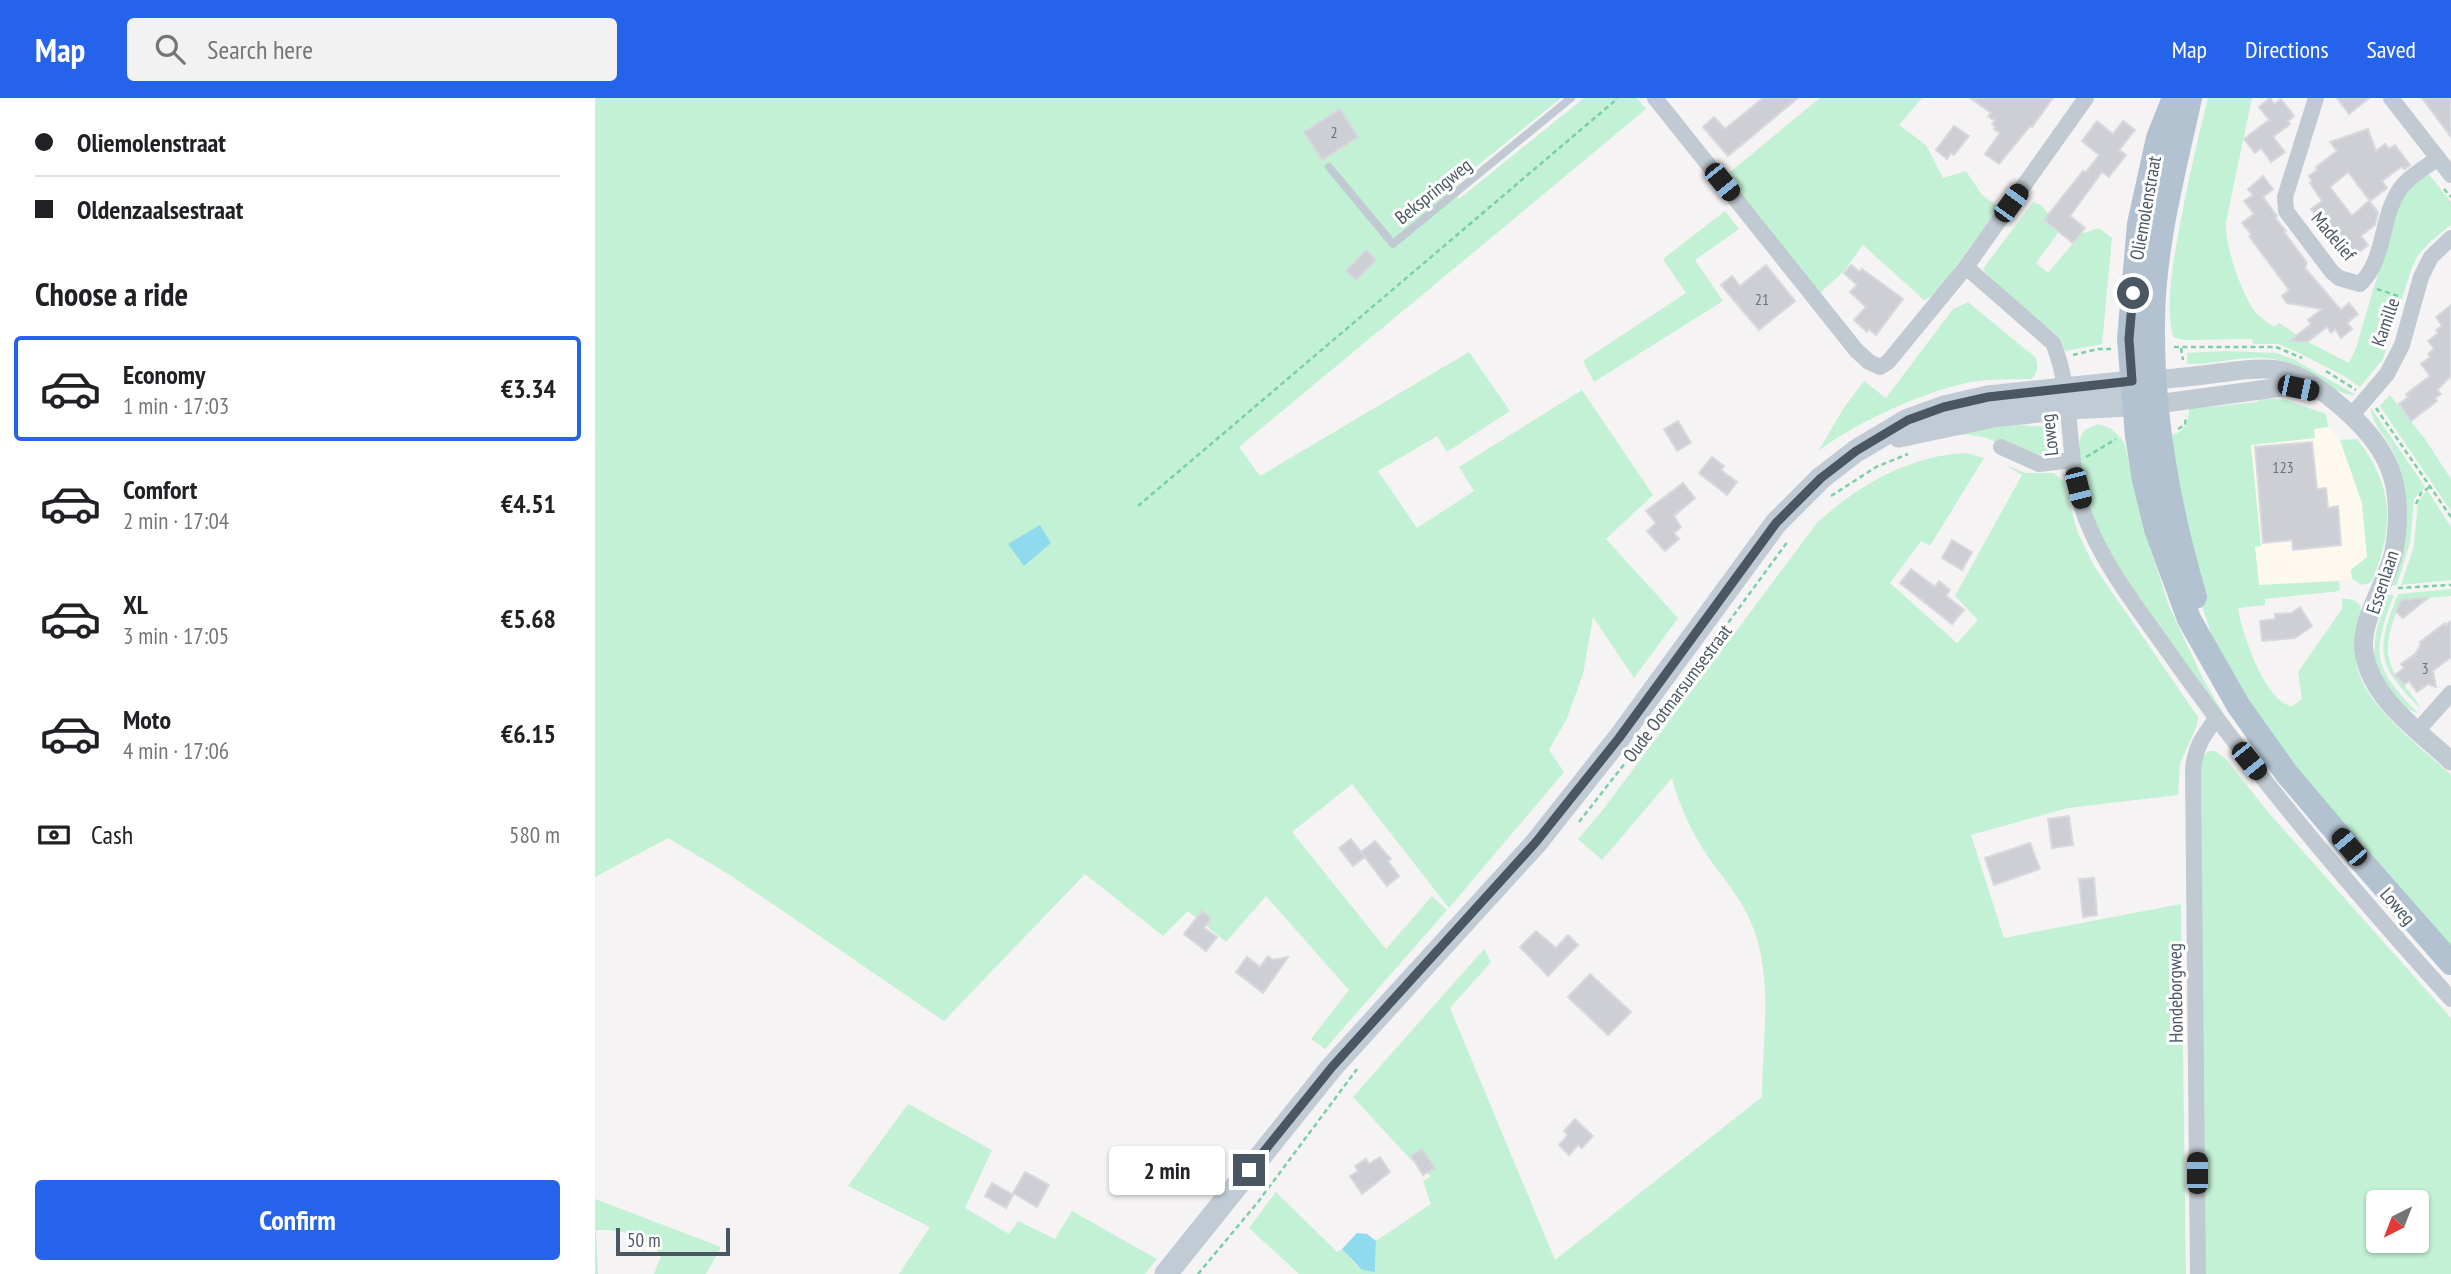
<!DOCTYPE html>
<meta charset="utf-8">
<style>
:root{--surface:#fff;--page:#f2f2f2;--text:#202124;--muted:#757577;--line:#e0e0e0;--accent:#2563eb}
body{margin:0;font-family:"PT Sans Narrow",sans-serif;background:var(--page);color:var(--text);height:100vh;display:flex;flex-direction:column;font-size:26px;white-space:nowrap}
*{box-sizing:border-box;margin:0}
p{font-size:23px;color:var(--muted)}
.icon{flex:none;width:38px;height:38px;fill:none;stroke:currentColor;stroke-width:2;stroke-linecap:round;stroke-linejoin:round}
.map{position:relative;flex:1;overflow:hidden}
.sheet{display:flex;flex-direction:column;background:var(--surface);width:595px}
.sheet>*{flex:none}
.banner{display:grid;align-content:center;height:154px;padding:0 35px;background:var(--surface)}
.needle{width:46px;rotate:222deg}
.buttons{position:absolute;left:1771px;top:1092px;display:grid;gap:14px}
.buttons a{display:grid;place-items:center;width:63px;height:63px;border-radius:7px;background:var(--surface);box-shadow:0 2px 5px #0004;font-size:35px}
.scale{position:absolute;left:21px;bottom:18px;width:114px;box-sizing:border-box;padding-left:7px;border:4px solid #4a5661;border-top:0;font-size:19px;line-height:24px;white-space:nowrap;color:#4a5661;-webkit-text-stroke:5px #fff;paint-order:stroke}
.end{position:absolute;width:32px;height:32px;margin:-16px;border:9px solid #4a5661;background:#fff;box-shadow:0 0 0 4px #fff}
.from{border-radius:50%}
.bubble{position:absolute;height:49px;border-radius:7px;background:var(--surface);box-shadow:0 2px 5px #0004;font-size:23px;font-weight:700;line-height:49px;text-align:center}
.car{position:absolute;width:21px;height:42px;margin:-21px -10px;border-radius:9px;box-shadow:0 0 5px 2px #0007;background:linear-gradient(#222 24%,#8ab4d8 0 40%,#222 0 76%,#8ab4d8 0 86%,#222 0)}
.banner b{display:flex;align-items:center;gap:24px;height:66px;font-size:26px}
.banner b+b{border-top:2px solid var(--line)}
.banner i{width:18px;height:18px;background:var(--text)}
ul{padding:0;list-style:none}
li{display:flex;align-items:center;gap:21px;height:105px;margin:0 14px 10px;padding:0 21px;border:4px solid transparent;border-radius:7px}
li div{flex:1}
li b{display:block;font-size:26px}
li em{font-style:normal;font-weight:700}
li.selected{border-color:var(--accent)}
li>.icon{width:63px;height:63px;stroke-width:1.5}
h2{padding:0 35px;font-size:32px;line-height:84px}
.pay{display:flex;align-items:center;gap:18px;height:77px;padding:0 35px;font-size:26px}
.pay p{margin-inline-start:auto}
.button{display:flex;gap:14px;margin-top:auto;padding:14px 35px}
.button a{flex:1;height:80px;border-radius:7px;background:var(--accent);color:#fff;font-size:28px;font-weight:700;line-height:80px;text-align:center}
header{display:flex;align-items:center;gap:42px;box-sizing:border-box;height:98px;padding:0 35px;background:var(--accent);color:#fff}
header strong{font-size:33px}
nav{display:flex;gap:38px;margin-inline-start:auto;font-size:24px}
.search{width:490px;height:63px;background:var(--page);display:flex;align-items:center;gap:18px;box-sizing:border-box;padding:0 24px;border-radius:7px;color:var(--muted);font-size:26px}
main{display:flex;flex:1;min-height:0}
.map>svg:first-child{display:block}
.commercial{fill:#fdf9ef}
.green{fill:#c3f1d5;fill-rule:evenodd}
.water{fill:#90daee}
.building{fill:#cdcfd5;stroke:#d7d9de;stroke-width:2}
.lines{fill:none;stroke-linecap:round;stroke-linejoin:round}
.path{stroke:#7ad0a6;stroke-width:2.5;stroke-dasharray:5 3.5;stroke-linecap:butt}
.service{stroke:#c1cad2;stroke-width:8}
.minor{stroke:#c1cad2;stroke-width:16}
.tertiary{stroke:#c1cad2;stroke-width:19}
.secondary{stroke:#c1cbd6;stroke-width:23}
.primary{stroke:#b3c2d1;stroke-width:24}
.route{stroke:#4a5661;stroke-width:9}
.labels{text-anchor:middle;dominant-baseline:central;stroke-width:6;stroke-linejoin:round;paint-order:stroke}
.number-label{font-size:16px;fill:#6b747e}
.street-label{font-size:19px;fill:#4a5661;stroke:#fff}
</style>
<header>
<strong>Map</strong>
<div class="search"><svg class="icon" aria-label="search" viewBox="0 0 24 24"><circle cx="10" cy="10" r="6"/><path d="M15 15l6 6"/></svg>Search here</div>
<nav><a>Map</a><a>Directions</a><a>Saved</a></nav>
</header>
<main>
<section class="sheet">
<div class="banner">
<b><i class="from"></i>Oliemolenstraat</b>
<b><i></i>Oldenzaalsestraat</b>
</div>
<h2>Choose a ride</h2>
<ul>
<li class="selected"><svg class="icon" aria-label="car" viewBox="0 0 24 24"><path d="M5 17H2v-5l4-1 3-4h7l3 4 3 1v5h-3M9 17h6M6 11h13"/><circle cx="7" cy="17" r="2"/><circle cx="17" cy="17" r="2"/></svg><div><b>Economy</b><p>1 min · 17:03</p></div><em>€3.34</em></li>
<li><svg class="icon" aria-label="car" viewBox="0 0 24 24"><path d="M5 17H2v-5l4-1 3-4h7l3 4 3 1v5h-3M9 17h6M6 11h13"/><circle cx="7" cy="17" r="2"/><circle cx="17" cy="17" r="2"/></svg><div><b>Comfort</b><p>2 min · 17:04</p></div><em>€4.51</em></li>
<li><svg class="icon" aria-label="car" viewBox="0 0 24 24"><path d="M5 17H2v-5l4-1 3-4h7l3 4 3 1v5h-3M9 17h6M6 11h13"/><circle cx="7" cy="17" r="2"/><circle cx="17" cy="17" r="2"/></svg><div><b>XL</b><p>3 min · 17:05</p></div><em>€5.68</em></li>
<li><svg class="icon" aria-label="car" viewBox="0 0 24 24"><path d="M5 17H2v-5l4-1 3-4h7l3 4 3 1v5h-3M9 17h6M6 11h13"/><circle cx="7" cy="17" r="2"/><circle cx="17" cy="17" r="2"/></svg><div><b>Moto</b><p>4 min · 17:06</p></div><em>€6.15</em></li>
</ul>
<div class="pay"><svg class="icon" aria-label="cash" viewBox="0 0 24 24"><path d="M3 7h18v10H3z"/><circle cx="12" cy="12" r="2"/></svg>Cash<p>580 m</p></div>
<div class="button"><a>Confirm</a></div>
</section>
<div class="map">
<svg width="1856" height="1176" viewBox="0 0 1856 1176">
<rect width="100%" height="100%" fill="#f5f3f3"/>
<polygon class="commercial" points="1733,329 1745,342 1767,405 1772,459 1756,472 1757,481 1664,487 1660,448 1666,447 1656,347 1719,340 1719,331"/>
<g class="green">
<polygon points="0,0 966,0 856,89 864,101 989,0 1042,0 1051,11 644,349 665,378 874,254 915,313 852,354 842,338 783,373 822,430 879,393 864,369 987,292 1058,397 1011,441 1083,520 1039,580 998,519 988,576 972,620 954,652 969,674 854,810 757,686 697,734 791,851 837,798 852,812 730,951 716,941 754,892 671,798 631,844 593,813 568,838 490,776 349,923 135,777 73,740 0,779"/>
<polygon points="1225,0 1327,0 1304,27 1331,47 1348,80 1371,73 1387,97 1404,109 1340,197 1329,202 1268,147 1248,174 1224,196 1129,79"/>
<path d="M1613,0H1657L1631,124C1630,149 1646,195 1661,215C1666,220 1673,225 1679,229L1684,225L1713,244L1754,265L1761,250L1802,111L1812,91L1833,75L1856,104V127L1836,143L1823,157L1816,172L1788,261L1765,289L1749,278L1702,254L1683,246H1658L1657,241L1588,242L1578,239C1570,204 1578,166 1584,132C1592,87 1602,44 1613,0Z"/>
<polygon points="1438,104 1446,107 1453,116 1448,122 1463,135 1441,165 1453,175 1486,136 1504,130 1517,140 1507,246 1470,253 1465,240 1398,183 1388,171"/>
<polygon points="1130,113 1144,131 1100,162 1128,203 999,284 988,263 1091,195 1068,161"/>
<path d="M1373,204L1440,259C1444,268 1443,272 1437,281C1417,281 1396,281 1376,284C1335,291 1254,327 1223,354L1248,311L1269,283L1291,300L1358,211Z"/>
<path d="M1630,253L1682,255L1698,261L1761,297C1738,298 1704,265 1678,261C1650,256 1620,267 1592,266V255Z"/>
<polygon points="1795,297 1830,341 1856,381 1856,413 1785,308"/>
<path d="M1667,300L1691,302L1731,316L1733,329L1719,331L1720,340L1656,347L1666,448L1660,449L1664,487L1744,483L1745,493L1670,501V507L1643,510C1646,533 1671,607 1698,608L1707,601L1703,574L1747,511V501C1753,501 1762,501 1765,508C1769,516 1762,532 1760,540C1759,552 1761,567 1765,578C1777,613 1828,651 1856,677V853L1693,664L1653,608L1618,541L1603,496L1570,338C1589,336 1594,327 1594,308L1608,306L1615,309L1662,304Z"/>
<path d="M1776,310L1830,389L1819,401L1815,444L1802,487L1796,488C1813,442 1820,394 1796,349C1789,336 1776,325 1776,310Z"/>
<polygon points="1503,326 1517,331 1529,344 1547,422 1573,506 1608,581 1645,644 1509,449 1489,395 1483,350 1486,338 1490,332"/>
<path d="M1423,327L1453,329L1462,342C1456,374 1406,344 1388,339C1378,337 1369,336 1359,337L1384,331Z"/>
<path d="M1762,341C1799,388 1799,427 1778,481L1775,485L1767,487L1757,481L1756,472L1772,459L1767,405L1745,342Z"/>
<path d="M1371,355L1389,360L1335,448L1326,443L1295,485L1362,545L1383,522L1360,498L1427,377L1410,367L1431,375H1459L1469,384L1482,433L1499,468L1603,619L1602,627L1585,666L1583,697L1473,710L1376,737L1409,840L1586,806L1591,1176H704L654,1130L681,1094L742,1154L747,1151L762,1168L780,1174L781,1143L836,1106L828,1083L835,1079L824,1060L817,1063L758,999L889,851L896,864L855,910L960,1162L1167,999C1167,944 1178,888 1160,835C1152,810 1137,791 1122,771C1102,745 1085,712 1077,680L1007,762L983,741L1007,713L1222,425C1262,388 1315,357 1371,355Z"/>
<polygon points="1832,392 1856,429 1856,482 1806,487 1819,448 1823,404"/>
<path d="M1856,491V498L1806,502C1796,529 1784,555 1803,580C1811,590 1821,601 1826,611C1782,567 1780,554 1803,496Z"/>
<path d="M1793,497H1799C1776,557 1778,569 1823,615C1813,612 1808,608 1801,600C1768,567 1779,535 1793,497Z"/>
<path d="M1614,653H1620L1631,661L1673,714L1856,920V1176H1607L1605,660ZM1783,1104H1822V1143H1783Z"/>
<polygon points="313,1006 397,1052 370,1110 414,1136 423,1123 460,1141 477,1113 562,1161 550,1176 304,1176 335,1129 253,1088"/>
<path d="M0,1101L126,1149L111,1176H59L66,1158C55,1136 23,1131 1,1132L3,1176H0Z"/>
</g>
<g class="water">
<polygon points="445,427 456,445 429,468 413,446"/>
<polygon points="762,1135 772,1136 781,1143 780,1174 767,1172 747,1151"/>
</g>
<g class="building">
<polygon points="1168,0 1203,0 1133,58 1108,29 1119,19 1130,31"/>
<polygon points="1375,0 1458,0 1437,29 1435,28 1404,66 1390,56 1405,35 1399,31 1401,29 1397,26 1400,23 1393,18 1396,15"/>
<polygon points="1675,0 1679,6 1686,1 1699,18 1693,23 1695,26 1678,39 1690,54 1676,64 1666,50 1660,55 1649,41 1674,22 1664,9"/>
<polygon points="1742,0 1774,0 1754,16"/>
<polygon points="1827,0 1856,0 1856,39"/>
<polygon points="745,11 763,39 727,62 709,34"/>
<polygon points="1502,23 1518,36 1528,23 1540,32 1524,52 1531,57 1514,79 1507,74 1475,118 1490,130 1478,145 1449,122 1488,73 1491,74 1504,57 1487,43"/>
<polygon points="1359,28 1374,38 1359,57 1356,55 1352,61 1341,52"/>
<polygon points="1773,31 1781,53 1790,46 1794,51 1800,47 1815,67 1810,71 1806,69 1787,83 1792,90 1775,103 1753,74 1735,89 1757,118 1774,103 1783,114 1780,127 1766,138 1773,147 1754,162 1716,111 1727,103 1715,85 1717,83 1714,78 1722,72 1721,69 1742,53 1735,44"/>
<polygon points="1668,78 1678,91 1668,99 1682,118 1680,120 1691,133 1689,134 1712,165 1710,170 1746,212 1754,205 1763,216 1752,225 1757,231 1746,240 1740,231 1736,235 1732,229 1712,244 1695,243 1716,226 1713,222 1727,211 1692,205 1687,198 1694,192 1654,138 1656,136 1647,125 1659,116 1649,103 1658,97 1653,91"/>
<polygon points="771,152 781,162 761,182 751,173"/>
<polygon points="1171,167 1200,203 1164,232 1126,187 1137,178 1145,188"/>
<polygon points="1256,167 1265,174 1267,171 1308,201 1281,237 1274,231 1272,234 1259,222 1271,209 1255,194 1262,187 1249,175"/>
<polygon points="1856,207 1856,278 1842,292 1846,296 1840,300 1842,303 1816,323 1804,306 1813,299 1811,296 1835,278 1826,266 1835,259 1833,256 1839,251 1833,243 1843,235 1841,232 1847,228 1841,219"/>
<polygon points="1083,323 1096,345 1082,353 1069,331"/>
<polygon points="1717,344 1722,391 1731,390 1733,410 1743,408 1746,447 1698,452 1697,442 1668,445 1660,349"/>
<polygon points="1117,359 1129,368 1126,372 1142,384 1132,397 1104,375"/>
<polygon points="1088,385 1100,400 1079,418 1086,429 1079,435 1084,441 1070,453 1052,433 1061,425 1051,413"/>
<polygon points="1357,442 1377,454 1367,472 1347,460"/>
<polygon points="1316,471 1340,489 1344,483 1355,492 1351,498 1369,512 1357,526 1305,485"/>
<polygon points="1833,500 1808,520 1801,514 1806,502"/>
<polygon points="1705,509 1717,528 1700,540 1667,543 1665,523 1680,521 1680,516 1697,515"/>
<polygon points="1856,523 1856,559 1838,573 1841,589 1833,586 1822,594 1814,583 1809,587 1800,577 1809,570 1806,566 1820,556 1826,546 1825,544 1850,525 1851,527"/>
<polygon points="1474,718 1478,747 1457,750 1453,721"/>
<polygon points="756,741 770,759 758,768 744,750"/>
<polygon points="780,743 796,761 793,763 804,778 792,788 766,754"/>
<polygon points="1435,745 1445,771 1399,787 1390,760"/>
<polygon points="1499,780 1502,817 1488,819 1484,781"/>
<polygon points="607,813 616,820 609,830 622,839 611,853 589,836"/>
<polygon points="941,833 961,850 973,837 983,847 953,878 925,849"/>
<polygon points="673,858 678,862 693,859 668,895 641,874 652,859 665,869"/>
<polygon points="995,876 1036,914 1013,937 973,899"/>
<polygon points="980,1021 998,1038 987,1050 983,1047 974,1057 964,1047 973,1037 969,1033"/>
<polygon points="827,1051 840,1070 828,1077 816,1058"/>
<polygon points="785,1059 795,1074 767,1096 755,1078 763,1073 760,1068 771,1061 774,1066"/>
<polygon points="430,1074 454,1087 442,1109 418,1095"/>
<polygon points="397,1085 418,1097 411,1110 390,1098"/>
</g>
<g class="lines">
<g class="path">
<polyline points="1849,91 1856,99"/>
<polyline points="1782,191 1806,199"/>
<polyline points="1579,249 1681,249 1707,260"/>
<polyline points="1586,250 1588,262"/>
<polyline points="1478,257 1503,251 1516,251"/>
<polyline points="1731,273 1761,292"/>
<polyline points="1781,310 1856,419"/>
<polyline points="1583,331 1590,327 1591,318"/>
<polyline points="1491,359 1521,341"/>
<polyline points="1236,398 1281,369 1313,356"/>
<polyline points="1821,406 1826,395 1836,388"/>
<polyline points="543,408 1022,1 1021,0"/>
<polyline points="1803,490 1856,487"/>
<polyline points="1048,641 1193,443"/>
<polyline points="984,724 1034,660"/>
<polyline points="603,1176 663,1104 762,971"/>
</g>
<polyline class="service" points="734,69 798,146 976,0"/>
<g class="minor">
<polyline points="1060,0 1261,252 1274,264 1285,269 1293,264 1371,169 1491,0"/>
<path d="M1721,0L1690,99L1691,113L1737,174L1744,180L1765,186C1791,161 1785,120 1805,91C1813,79 1831,69 1843,60"/>
<polyline points="1796,0 1856,77"/>
<path d="M1371,169L1458,245C1481,300 1469,365 1491,421C1510,470 1545,513 1575,556C1660,677 1757,791 1856,901"/>
<polyline points="1757,317 1792,276 1807,247 1826,179 1836,159 1856,140"/>
<polyline points="1406,349 1444,366 1478,362"/>
<polyline points="1823,632 1856,595"/>
<path d="M1603,1176L1598,673C1599,651 1608,638 1621,621"/>
</g>
<g class="tertiary">
<path d="M1561,282C1582,280 1603,278 1624,275C1643,273 1663,269 1682,272C1706,276 1724,290 1742,305C1794,348 1811,385 1799,453C1793,483 1764,523 1769,554C1776,601 1823,632 1856,663"/>
<polyline points="1562,306 1687,289 1720,293"/>
</g>
<g class="secondary">
<polyline points="1304,338 1398,318 1472,310 1557,306"/>
<polyline points="571,1176 737,969 941,745 1024,640 1181,425 1226,380 1261,353 1313,322 1349,309 1393,299 1555,282"/>
</g>
<g class="primary">
<polyline points="1579,0 1563,40 1544,126 1534,241 1542,338 1549,382 1561,431 1594,521 1643,607 1692,676 1754,749 1856,865"/>
<path d="M1595,0C1579,74 1558,150 1558,226C1557,318 1574,411 1600,499"/>
</g>
</g>
<g class="lines">
<polyline class="route" points="654,1072 737,969 941,744 1024,640 1181,425 1226,380 1261,353 1313,322 1349,309 1393,299 1537,283 1534,241 1538,195"/>
</g>
<g class="labels">
<g class="number-label">
<text x="739" y="34">2</text>
<text x="1167" y="201">21</text>
<text x="1688" y="369">123</text>
<text x="1830" y="570">3</text>
</g>
<g class="street-label">
<text transform="translate(838 93) rotate(-39)">Bekspringweg</text>
<text transform="translate(1550 110) rotate(-80)">Oliemolenstraat</text>
<text transform="translate(1739 138) rotate(50)">Madelief</text>
<text transform="translate(1790 224) rotate(-71)">Kamille</text>
<text transform="translate(1454 337) rotate(-96)">Loweg</text>
<text transform="translate(1787 484) rotate(-72)">Essenlaan</text>
<text transform="translate(1082 595) rotate(-53)">Oude Ootmarsumsestraat</text>
<text transform="translate(1803 808) rotate(49)">Loweg</text>
<text transform="translate(1580 895) rotate(-91)">Hondeborgweg</text>
</g>
</g>
</svg>
<div class="buttons">
<a><svg class="needle" viewBox="-14 -14 28 28"><path d="M0-13l5 13h-10z" fill="#e53935"/><path d="M0 13l5-13h-10z" fill="#757577"/></svg></a>
</div>
<div class="scale">50 m</div>
<i class="end from" style="left:1538px;top:195px"></i>
<i class="end" style="left:654px;top:1072px"></i>
<div class="bubble" style="left:514px;top:1048px;width:116px">2 min</div>
<i class="car" style="left:1127px;top:84px;rotate:141deg"></i>
<i class="car" style="left:1416px;top:105px;rotate:36deg"></i>
<i class="car" style="left:1703px;top:290px;rotate:102deg"></i>
<i class="car" style="left:1483px;top:390px;rotate:166deg"></i>
<i class="car" style="left:1654px;top:663px;rotate:141deg"></i>
<i class="car" style="left:1754px;top:749px;rotate:320deg"></i>
<i class="car" style="left:1602px;top:1075px;rotate:0deg"></i>
</div>
</main>
